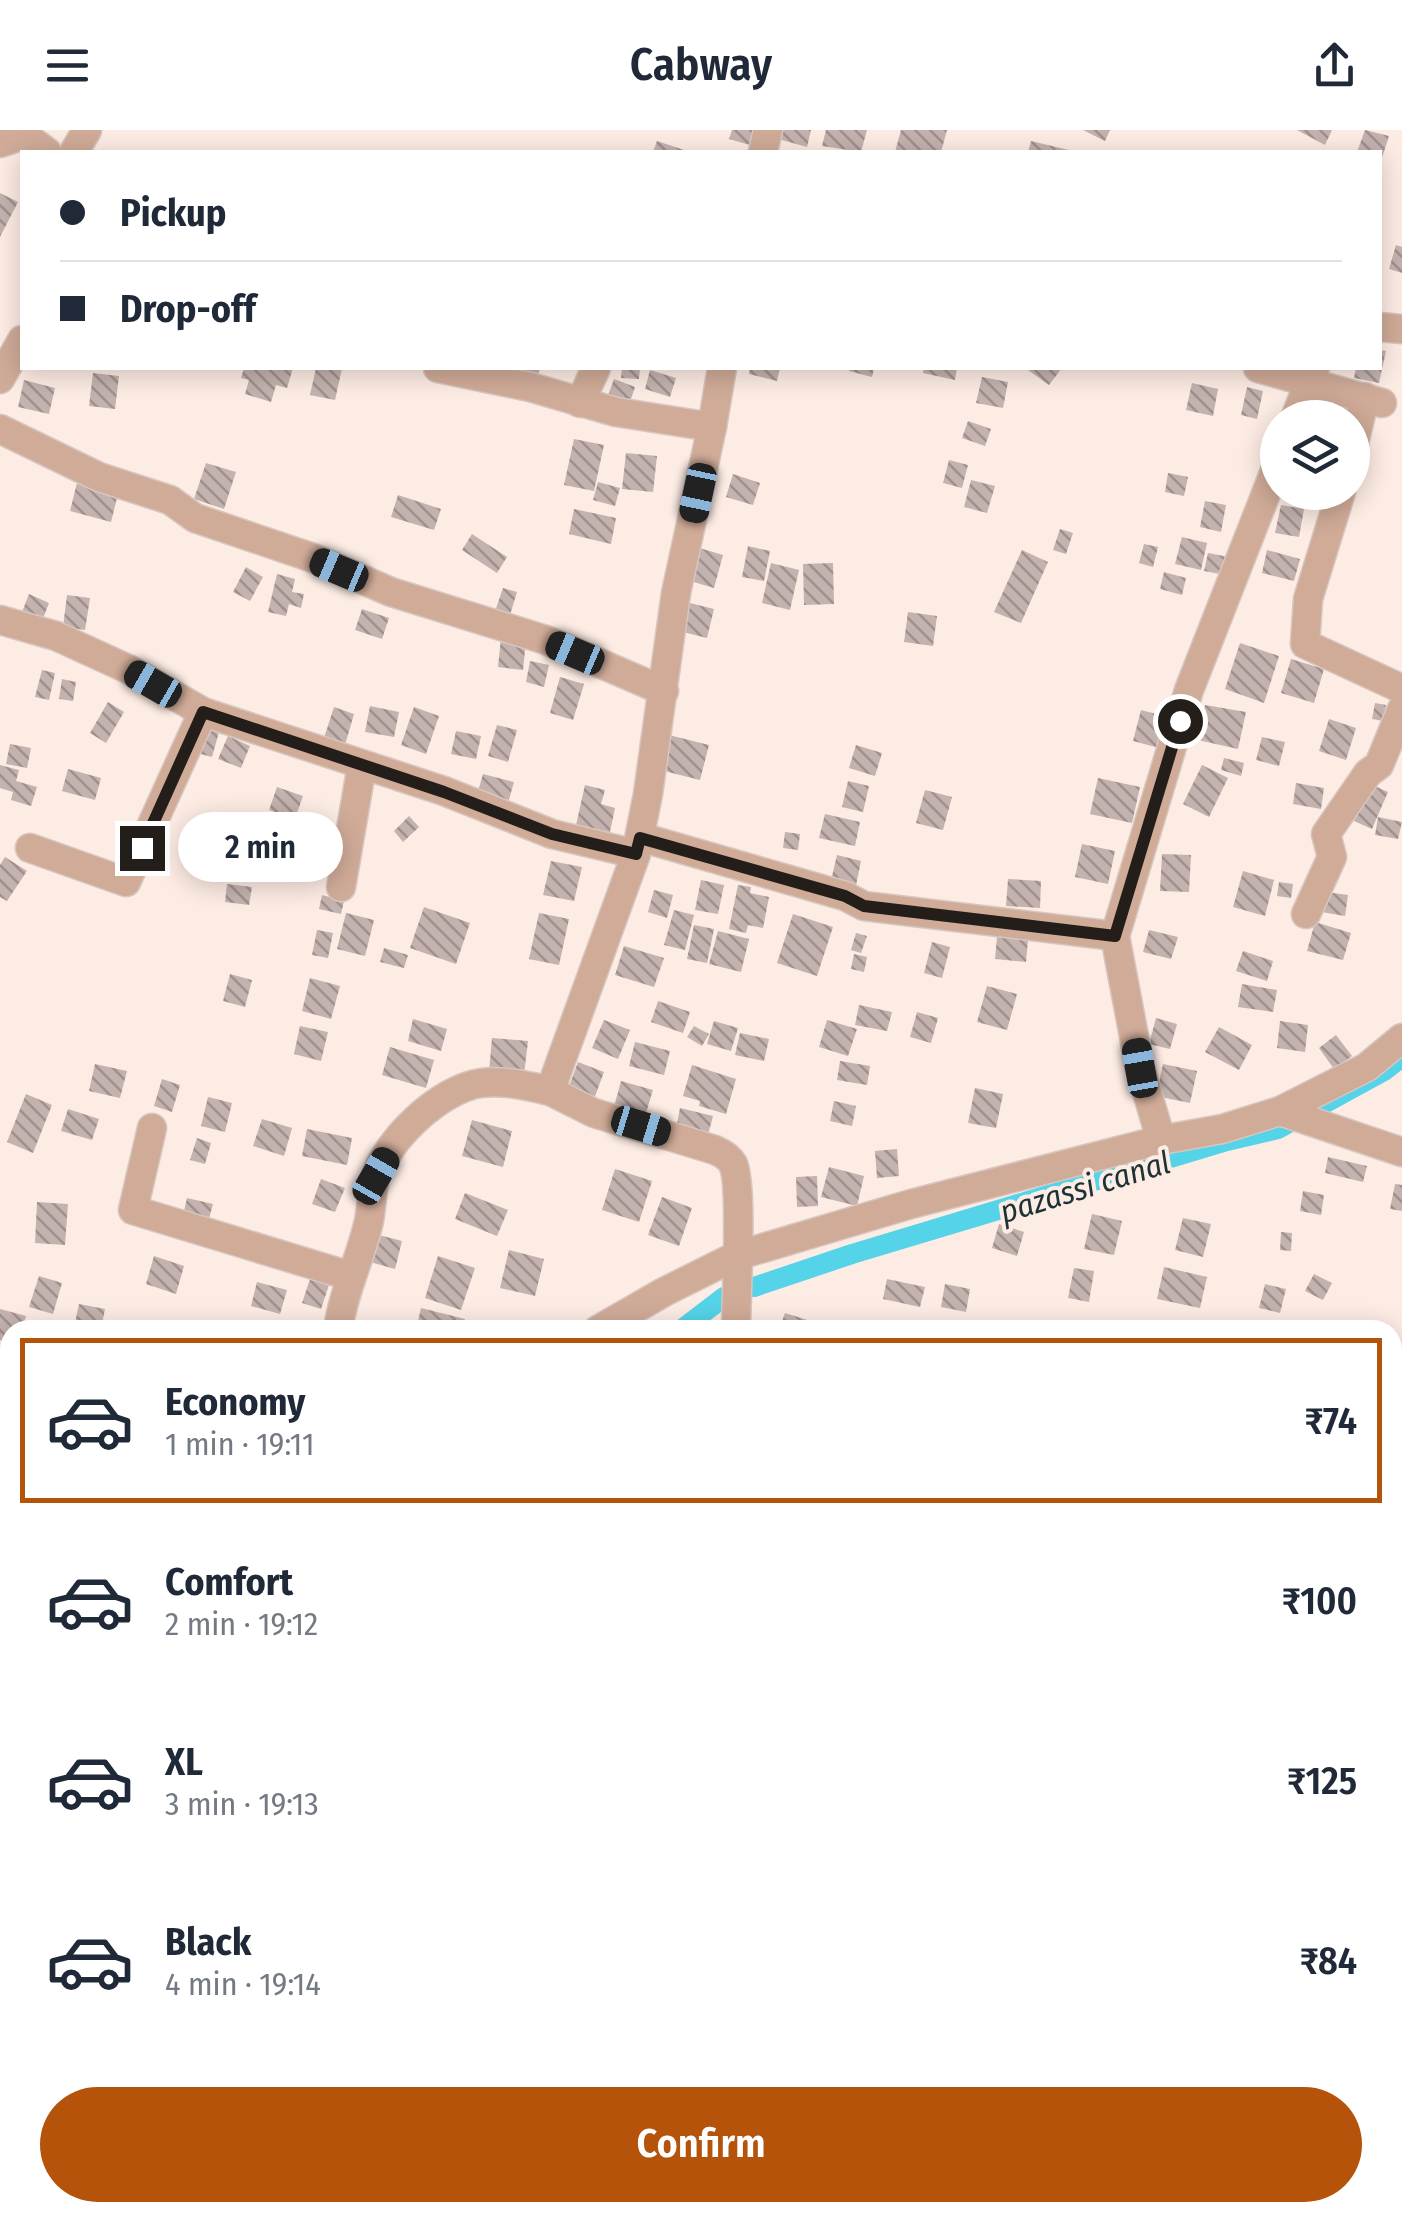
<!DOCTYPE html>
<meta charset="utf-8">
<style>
:root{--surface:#fff;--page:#f2f2f3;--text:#1f2937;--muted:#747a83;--line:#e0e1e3;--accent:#b45309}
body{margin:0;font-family:"Fira Sans Condensed",sans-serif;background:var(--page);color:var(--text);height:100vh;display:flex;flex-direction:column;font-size:38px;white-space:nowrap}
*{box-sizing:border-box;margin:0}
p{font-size:32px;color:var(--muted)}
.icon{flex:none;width:55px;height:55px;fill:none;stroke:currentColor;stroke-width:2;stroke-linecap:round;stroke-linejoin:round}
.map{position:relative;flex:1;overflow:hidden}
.details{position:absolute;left:0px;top:1190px;width:1402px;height:902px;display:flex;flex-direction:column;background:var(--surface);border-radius:30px 30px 0 0;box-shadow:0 5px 25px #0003}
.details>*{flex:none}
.banner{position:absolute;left:20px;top:20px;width:1362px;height:220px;border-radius:0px;box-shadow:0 5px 25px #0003;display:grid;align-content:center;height:220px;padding:0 40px;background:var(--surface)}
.buttons{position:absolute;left:1260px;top:270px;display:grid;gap:20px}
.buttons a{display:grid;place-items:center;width:110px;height:110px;border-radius:50%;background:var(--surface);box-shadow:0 5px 25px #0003;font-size:50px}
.end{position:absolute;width:45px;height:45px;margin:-22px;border:12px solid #241e1b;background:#fff;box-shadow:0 0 0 5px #fff}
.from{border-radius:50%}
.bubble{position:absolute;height:70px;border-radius:35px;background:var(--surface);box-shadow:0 5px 25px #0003;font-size:32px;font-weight:600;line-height:70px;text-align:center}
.car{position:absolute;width:30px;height:60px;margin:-30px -15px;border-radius:12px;box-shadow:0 0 8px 2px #0007;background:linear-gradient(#222 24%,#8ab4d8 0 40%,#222 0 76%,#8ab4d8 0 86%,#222 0)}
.banner b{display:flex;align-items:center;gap:35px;height:95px;font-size:38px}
.banner b+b{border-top:2px solid var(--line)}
.banner i{width:25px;height:25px;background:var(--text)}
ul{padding:18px 0 0;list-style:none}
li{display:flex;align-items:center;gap:30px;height:165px;margin:0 20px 15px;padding:0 20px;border:5px solid transparent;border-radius:0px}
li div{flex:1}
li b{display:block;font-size:38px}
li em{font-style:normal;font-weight:600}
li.selected{border-color:var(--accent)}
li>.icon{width:90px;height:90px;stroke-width:1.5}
.button{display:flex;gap:20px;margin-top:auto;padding:20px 40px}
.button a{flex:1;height:115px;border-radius:60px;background:var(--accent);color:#fff;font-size:40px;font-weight:600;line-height:115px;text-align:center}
header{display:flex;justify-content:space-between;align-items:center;height:130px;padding:0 40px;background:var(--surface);font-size:45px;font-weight:600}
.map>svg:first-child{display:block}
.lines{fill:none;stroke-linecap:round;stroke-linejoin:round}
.stream{stroke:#55d3e8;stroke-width:6}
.canal{stroke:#55d3e8;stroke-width:20}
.building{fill:url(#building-back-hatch)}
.minor-casing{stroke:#d6c7c0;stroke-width:31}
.minor{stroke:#d0ab98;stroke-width:28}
.route{stroke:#241e1b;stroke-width:12}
.labels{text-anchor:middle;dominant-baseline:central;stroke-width:8;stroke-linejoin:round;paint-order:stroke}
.water-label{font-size:32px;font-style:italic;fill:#1c3236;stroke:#fdece4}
</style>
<header><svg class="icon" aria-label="menu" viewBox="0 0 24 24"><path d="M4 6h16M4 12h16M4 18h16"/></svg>Cabway<svg class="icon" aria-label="share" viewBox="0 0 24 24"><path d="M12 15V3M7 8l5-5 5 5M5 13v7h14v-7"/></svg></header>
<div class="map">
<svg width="1402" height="2092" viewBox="0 0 1402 2092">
<defs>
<pattern id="building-back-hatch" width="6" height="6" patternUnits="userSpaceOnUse" patternTransform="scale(2.5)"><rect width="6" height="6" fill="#c4b2ae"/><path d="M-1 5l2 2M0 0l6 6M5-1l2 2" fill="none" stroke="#9f908d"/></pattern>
</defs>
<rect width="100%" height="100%" fill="#fdece4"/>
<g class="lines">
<g class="stream">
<polyline points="0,2021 10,2013"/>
<polyline points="1392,2047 1402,2050"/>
</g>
<g class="canal">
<polyline points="754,1157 852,1124 1227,1011 1278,999 1384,941 1402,927"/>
<polyline points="681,1200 724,1167"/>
<polyline points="282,2082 283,2092"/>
</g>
</g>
<g class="building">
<polygon points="732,0 754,0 750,15 729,9"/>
<polygon points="780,0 811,0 807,17 778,9"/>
<polygon points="826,0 867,0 861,22 822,16"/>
<polygon points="901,0 947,0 941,22 895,22"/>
<polygon points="1083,0 1110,0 1105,11"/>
<polygon points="1297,0 1332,0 1325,15"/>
<polygon points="1365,0 1389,6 1381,31 1380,22 1357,22"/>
<polygon points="657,11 690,22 653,22"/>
<polygon points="1031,11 1073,21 1073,22 1028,22"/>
<polygon points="0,63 18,72 0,107"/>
<polygon points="1396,115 1402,117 1402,143 1389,139"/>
<polygon points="1380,220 1386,221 1379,253 1354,248 1356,238 1380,238"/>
<polygon points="244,238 293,238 287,258 276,255 271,272 245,264 249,250 241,248"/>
<polygon points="316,238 342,238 335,270 310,265"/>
<polygon points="509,238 540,238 536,252 507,245"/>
<polygon points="622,238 640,238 639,249 621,248"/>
<polygon points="750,238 780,238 777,251 749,244"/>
<polygon points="850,238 874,238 872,247 849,241"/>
<polygon points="924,238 957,238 955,250 923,243"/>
<polygon points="1030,238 1062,238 1049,255 1028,240"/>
<polygon points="650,240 676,248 670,267 645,259"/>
<polygon points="93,243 119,246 115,279 89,276"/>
<polygon points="982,247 1008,252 1003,278 976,273"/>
<polygon points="614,249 635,257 628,278 606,271"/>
<polygon points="24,250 55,258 49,284 18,277"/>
<polygon points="1192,253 1218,259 1213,286 1186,280"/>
<polygon points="1247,257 1263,261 1257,289 1241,285"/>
<polygon points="1329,268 1359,276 1355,288 1324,285"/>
<polygon points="968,291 991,299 985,316 962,308"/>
<polygon points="574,309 604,315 594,361 564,355"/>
<polygon points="626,323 657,326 653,362 622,359"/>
<polygon points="949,330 968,335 962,358 943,353"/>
<polygon points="206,333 236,342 224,379 194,369"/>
<polygon points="1168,343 1188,347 1184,366 1165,362"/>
<polygon points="733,344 760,353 753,375 726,367"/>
<polygon points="78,349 119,360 111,392 70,381"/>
<polygon points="971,350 995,356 987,383 964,377"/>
<polygon points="598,352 620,358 615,376 593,370"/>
<polygon points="398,365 441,379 434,400 391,387"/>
<polygon points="1205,371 1226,375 1221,402 1200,397"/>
<polygon points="1281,375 1304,379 1299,407 1275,403"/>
<polygon points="574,379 616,388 611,414 569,404"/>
<polygon points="1060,399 1073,403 1066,424 1053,420"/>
<polygon points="472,404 507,427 497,443 462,420"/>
<polygon points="1182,407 1207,413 1201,440 1175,434"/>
<polygon points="1144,414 1158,417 1153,437 1139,433"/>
<polygon points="748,416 770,421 764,451 742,447"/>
<polygon points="696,417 723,425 714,458 687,450"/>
<polygon points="1022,420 1048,432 1021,493 994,482"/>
<polygon points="1267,420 1300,429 1294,451 1262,443"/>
<polygon points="1208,423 1234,428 1231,446 1204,441"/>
<polygon points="771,433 799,440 790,480 762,473"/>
<polygon points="833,433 834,474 804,475 803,434"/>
<polygon points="246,437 263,447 250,471 233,462"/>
<polygon points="1164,442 1186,448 1182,465 1160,459"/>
<polygon points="277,444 295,449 292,462 304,464 301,478 289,474 286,486 268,482"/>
<polygon points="503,458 517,462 507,495 492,490"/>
<polygon points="29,464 49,473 42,491 22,482"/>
<polygon points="67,465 90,468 85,500 63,497"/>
<polygon points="690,473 714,479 707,508 683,502"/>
<polygon points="362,479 389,488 382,509 355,500"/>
<polygon points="908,482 937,486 933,516 904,512"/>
<polygon points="501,508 526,511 523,540 498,537"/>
<polygon points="1240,513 1279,526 1264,573 1225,559"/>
<polygon points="1291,529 1324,539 1314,573 1281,563"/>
<polygon points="530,531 549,535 544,557 526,552"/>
<polygon points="42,540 55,543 49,570 35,567"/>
<polygon points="560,547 584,554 573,590 550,583"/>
<polygon points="62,549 76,552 73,571 59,569"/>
<polygon points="108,572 124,582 106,613 90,603"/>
<polygon points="1375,573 1386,575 1383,591 1372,589"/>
<polygon points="1205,575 1246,582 1238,619 1198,610"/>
<polygon points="370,576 399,582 394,607 365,602"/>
<polygon points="334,577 354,584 345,615 324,608"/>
<polygon points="414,577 439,586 426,624 401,615"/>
<polygon points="1141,580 1171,588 1163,619 1133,611"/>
<polygon points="1329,589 1356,598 1346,630 1319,621"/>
<polygon points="197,595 219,602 212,627 189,621"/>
<polygon points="497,595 517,600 508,632 488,626"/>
<polygon points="456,601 481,606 476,629 451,624"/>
<polygon points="665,604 709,615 700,650 656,639"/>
<polygon points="228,606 250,616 241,638 218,629"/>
<polygon points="1262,607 1285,612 1279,636 1256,630"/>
<polygon points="10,614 31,618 27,638 6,634"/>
<polygon points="856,615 882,623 875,646 849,638"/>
<polygon points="1224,628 1244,633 1241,646 1221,640"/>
<polygon points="0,635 19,640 16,651 37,657 31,676 11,670 13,662 0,658"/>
<polygon points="1202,635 1228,648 1209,687 1183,674"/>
<polygon points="68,639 101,648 95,670 62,661"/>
<polygon points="483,644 514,652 508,673 477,665"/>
<polygon points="1098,648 1140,657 1132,693 1090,684"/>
<polygon points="848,651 869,656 863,682 842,677"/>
<polygon points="1296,653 1324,658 1321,679 1293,674"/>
<polygon points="1370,654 1388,662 1372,699 1354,691"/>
<polygon points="585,655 605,660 601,674 615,678 608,711 574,704"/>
<polygon points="277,657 303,666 295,689 269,680"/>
<polygon points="925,660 952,667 943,700 916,693"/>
<polygon points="825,684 860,692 855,716 819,708"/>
<polygon points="409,686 419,697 403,712 394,701"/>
<polygon points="1378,687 1402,692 1398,709 1375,705"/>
<polygon points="281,697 311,710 300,737 269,724"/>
<polygon points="785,702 800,704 798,720 783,718"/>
<polygon points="1082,714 1115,721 1108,754 1075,747"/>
<polygon points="1162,724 1191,725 1189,762 1160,761"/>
<polygon points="837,725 861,731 855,760 830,755"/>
<polygon points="5,727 27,741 7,771 0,767 0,735"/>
<polygon points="551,731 582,737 574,771 543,765"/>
<polygon points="1243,741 1274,750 1265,786 1233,777"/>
<polygon points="1008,749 1041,751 1040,778 1006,776"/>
<polygon points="701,750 724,755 718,784 695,780"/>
<polygon points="1279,752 1293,754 1291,768 1277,766"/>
<polygon points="227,754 252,757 249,775 225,772"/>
<polygon points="738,755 751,757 750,763 769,767 763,798 748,795 746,803 729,799"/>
<polygon points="654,760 673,765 667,788 648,782"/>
<polygon points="1319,761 1348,765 1345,786 1316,781"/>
<polygon points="322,765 344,771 341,784 319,779"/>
<polygon points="424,777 470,793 456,834 410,818"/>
<polygon points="674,780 694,785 685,820 664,815"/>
<polygon points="346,783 374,790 365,826 337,819"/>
<polygon points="539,783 569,789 559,835 529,829"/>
<polygon points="793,784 833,797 817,846 777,833"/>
<polygon points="1315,792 1351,803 1343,830 1307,821"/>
<polygon points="694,795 714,799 707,833 687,829"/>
<polygon points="317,800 333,803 328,828 312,825"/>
<polygon points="1149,800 1178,807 1171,829 1143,822"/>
<polygon points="718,801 749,809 741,842 709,834"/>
<polygon points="856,803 867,806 861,823 851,820"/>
<polygon points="997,807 1028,810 1026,832 995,829"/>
<polygon points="932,812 950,817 942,848 924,843"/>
<polygon points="624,816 664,828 654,857 615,845"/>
<polygon points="384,818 408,825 404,838 380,832"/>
<polygon points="1243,821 1273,831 1267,851 1236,841"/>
<polygon points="854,824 867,827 864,842 851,839"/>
<polygon points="230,844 252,850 245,877 223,871"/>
<polygon points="310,848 340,856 331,889 302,881"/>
<polygon points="1242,854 1277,860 1273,882 1238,877"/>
<polygon points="987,856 1017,864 1007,900 977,892"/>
<polygon points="658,871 690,882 683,903 651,892"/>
<polygon points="859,875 892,882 887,901 855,895"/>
<polygon points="917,882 938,888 931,913 910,907"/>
<polygon points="1156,888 1177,894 1170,919 1149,914"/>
<polygon points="413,889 447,899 441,921 408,911"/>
<polygon points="604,890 630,900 618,929 592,918"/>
<polygon points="827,890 857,899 848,926 819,917"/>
<polygon points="714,891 738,898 731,921 707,914"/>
<polygon points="1280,891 1308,895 1305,922 1277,918"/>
<polygon points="300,896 328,902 321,931 294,924"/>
<polygon points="694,896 709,904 702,916 687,907"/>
<polygon points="1219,897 1252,915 1239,940 1205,922"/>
<polygon points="740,903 769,909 764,931 735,925"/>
<polygon points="1336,905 1352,926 1334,939 1319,918"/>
<polygon points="492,908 528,911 524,945 489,942"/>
<polygon points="635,912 670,921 664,945 629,936"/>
<polygon points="390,917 434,930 426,958 382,945"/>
<polygon points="840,931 870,936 867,955 837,950"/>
<polygon points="578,932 604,942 594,969 568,959"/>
<polygon points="95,934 127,941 120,968 89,961"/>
<polygon points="1163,934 1197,941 1190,973 1156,966"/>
<polygon points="692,935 736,949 726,984 699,976 700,971 683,966"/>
<polygon points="162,949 180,955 172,982 154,976"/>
<polygon points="621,951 653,960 645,986 614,977"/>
<polygon points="975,958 1003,964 996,998 968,993"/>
<polygon points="26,964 52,975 33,1023 7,1012"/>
<polygon points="208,967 232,973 225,1002 201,996"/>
<polygon points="834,971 856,976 852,996 830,991"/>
<polygon points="680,978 713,986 708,1005 676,998"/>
<polygon points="68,979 99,989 92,1010 61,1001"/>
<polygon points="262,989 292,998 284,1026 253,1016"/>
<polygon points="472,990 512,1001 503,1037 462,1026"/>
<polygon points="307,999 352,1008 347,1035 302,1026"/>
<polygon points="197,1008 211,1013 205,1034 190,1030"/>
<polygon points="897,1019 899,1046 877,1048 875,1021"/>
<polygon points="1328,1027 1367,1036 1363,1052 1325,1043"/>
<polygon points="829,1037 864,1046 857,1076 821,1067"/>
<polygon points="615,1039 652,1051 639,1092 602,1080"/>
<polygon points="817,1046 818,1076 797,1077 796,1047"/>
<polygon points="321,1049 345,1058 335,1082 312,1074"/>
<polygon points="1395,1054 1402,1055 1402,1081 1390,1079"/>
<polygon points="1303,1061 1324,1065 1321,1085 1300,1081"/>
<polygon points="465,1063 508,1080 497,1106 455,1089"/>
<polygon points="662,1067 692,1078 679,1116 648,1105"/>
<polygon points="187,1068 213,1074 207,1096 182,1090"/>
<polygon points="37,1072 68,1074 65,1115 35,1113"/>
<polygon points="1092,1084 1122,1091 1114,1125 1084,1119"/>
<polygon points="1183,1088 1211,1094 1203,1127 1175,1120"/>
<polygon points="999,1094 1024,1102 1017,1126 992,1118"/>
<polygon points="1281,1102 1292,1103 1291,1121 1280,1120"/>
<polygon points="371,1103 402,1111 395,1139 363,1130"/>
<polygon points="509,1120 544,1129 535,1166 500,1158"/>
<polygon points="154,1126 184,1136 176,1164 146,1154"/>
<polygon points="438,1126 475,1138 461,1180 425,1168"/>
<polygon points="1164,1137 1207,1147 1200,1178 1157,1169"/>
<polygon points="1074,1138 1094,1141 1089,1172 1068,1168"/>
<polygon points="1314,1144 1332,1153 1323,1170 1305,1161"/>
<polygon points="39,1146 62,1153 53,1184 29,1177"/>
<polygon points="310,1149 329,1155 321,1179 302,1173"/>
<polygon points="887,1149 925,1157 920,1177 883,1169"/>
<polygon points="257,1152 287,1160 280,1184 251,1176"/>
<polygon points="945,1154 970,1159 966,1182 941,1177"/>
<polygon points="1265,1154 1286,1159 1280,1183 1259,1178"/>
<polygon points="79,1174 105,1179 101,1199 75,1193"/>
<polygon points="421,1178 465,1189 462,1200 416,1200"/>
<polygon points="0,1179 26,1186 22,1200 10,1200 10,1213 0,1210"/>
<polygon points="785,1183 817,1193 814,1200 779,1200"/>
<polygon points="943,1191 974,1198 973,1200 941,1200"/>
<polygon points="896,1192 921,1199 921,1200 893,1200"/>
<polygon points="0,1289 10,1292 10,1308 0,1305"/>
<polygon points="0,1313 10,1316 10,1340 0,1337"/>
<polygon points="1396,1324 1402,1325 1402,1361 1392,1359"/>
<polygon points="10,1511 10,1536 0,1537 0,1512"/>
<polygon points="1392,1563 1402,1565 1402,1578 1392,1577"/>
<polygon points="287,2082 305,2082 306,2092 288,2092"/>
</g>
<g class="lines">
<defs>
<g id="minor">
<polyline points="0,13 24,5 47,22"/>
<polyline points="74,22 87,0"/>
<polyline points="763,22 768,0"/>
<polyline points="1380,197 1402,199"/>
<polyline points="438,238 530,257 616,282 712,297"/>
<polyline points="1258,238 1382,273"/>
<polyline points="0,249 22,210"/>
<polyline points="580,273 596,238"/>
<polyline points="1295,288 1315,238"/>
<polyline points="0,299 99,347 170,370 195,388 313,428 391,462 546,510 664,561"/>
<polyline points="1352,322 1365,267"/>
<polyline points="1341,362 1308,469 1305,514 1402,559"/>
<polyline points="0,490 56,506 128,539 203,582 444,661 552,704 636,724"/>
<polyline points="640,707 845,766 864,776 1115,806 1189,560 1278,333"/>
<polyline points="30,718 126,752 203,582"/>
<polyline points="341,757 362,635"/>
<polyline points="1306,784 1332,727 1326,704 1368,643 1379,635 1402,579"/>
<polyline points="1115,806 1140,938 1161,1010"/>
<path d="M550,961L594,983L715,1020C722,1023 729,1027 733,1034C743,1055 736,1170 736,1200"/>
<polyline points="1280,981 1402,1022"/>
<polyline points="152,998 133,1080 350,1146"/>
<path d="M338,1200C343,1163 359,1132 368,1095C372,1080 371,1064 375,1049C386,1010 440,959 481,953C504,950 528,956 550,961L636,724L648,664L676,463L712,297L722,238"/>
<polyline points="598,1200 664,1162 736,1126 911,1074 1161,1010 1222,999 1280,981 1367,937 1402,908"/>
<polyline points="0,1245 10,1247"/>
<polyline points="1392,1399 1402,1396"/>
<polyline points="0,1440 10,1443"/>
<polyline points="261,2082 262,2092"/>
<polyline points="505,2082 506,2092"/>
<polyline points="839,2092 844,2082"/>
</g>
</defs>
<use href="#minor" class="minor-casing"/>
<use href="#minor" class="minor"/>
</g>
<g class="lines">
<polyline class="route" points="142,718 203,582 444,662 552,704 636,724 640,708 845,766 864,776 1115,806 1180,591"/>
</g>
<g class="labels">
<g class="water-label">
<text transform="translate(1085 1057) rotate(-17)">pazassi canal</text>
</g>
</g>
</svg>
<div class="buttons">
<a><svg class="icon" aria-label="layers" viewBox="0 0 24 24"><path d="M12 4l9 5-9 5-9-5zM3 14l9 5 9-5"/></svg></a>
</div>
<i class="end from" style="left:1180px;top:591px"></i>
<i class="end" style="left:142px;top:718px"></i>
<div class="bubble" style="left:178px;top:682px;width:165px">2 min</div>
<i class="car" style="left:698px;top:363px;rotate:192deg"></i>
<i class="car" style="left:339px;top:440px;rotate:293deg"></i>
<i class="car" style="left:575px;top:523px;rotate:293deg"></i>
<i class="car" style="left:153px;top:554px;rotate:300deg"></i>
<i class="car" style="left:1140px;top:938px;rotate:350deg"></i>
<i class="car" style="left:641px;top:996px;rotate:107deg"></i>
<i class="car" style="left:376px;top:1046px;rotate:30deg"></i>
<div class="banner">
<b><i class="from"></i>Pickup</b>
<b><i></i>Drop-off</b>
</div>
<section class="details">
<ul>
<li class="selected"><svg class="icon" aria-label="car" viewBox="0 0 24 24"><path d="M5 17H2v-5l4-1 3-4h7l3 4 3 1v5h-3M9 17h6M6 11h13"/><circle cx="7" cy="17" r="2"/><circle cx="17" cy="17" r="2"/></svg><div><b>Economy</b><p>1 min · 19:11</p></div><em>₹74</em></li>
<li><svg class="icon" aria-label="car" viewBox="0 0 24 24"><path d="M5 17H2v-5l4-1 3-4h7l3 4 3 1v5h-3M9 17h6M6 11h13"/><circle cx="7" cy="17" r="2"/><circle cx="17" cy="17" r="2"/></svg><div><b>Comfort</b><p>2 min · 19:12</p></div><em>₹100</em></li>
<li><svg class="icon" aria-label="car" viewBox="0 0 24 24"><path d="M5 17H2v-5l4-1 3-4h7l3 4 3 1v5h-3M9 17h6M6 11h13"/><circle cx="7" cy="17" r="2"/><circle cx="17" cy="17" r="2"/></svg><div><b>XL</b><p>3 min · 19:13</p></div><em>₹125</em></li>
<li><svg class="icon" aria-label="car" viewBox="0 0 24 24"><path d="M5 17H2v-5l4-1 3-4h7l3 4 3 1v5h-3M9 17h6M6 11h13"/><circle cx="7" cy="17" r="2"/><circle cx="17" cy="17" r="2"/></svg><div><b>Black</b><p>4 min · 19:14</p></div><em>₹84</em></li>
</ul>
<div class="button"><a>Confirm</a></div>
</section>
</div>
